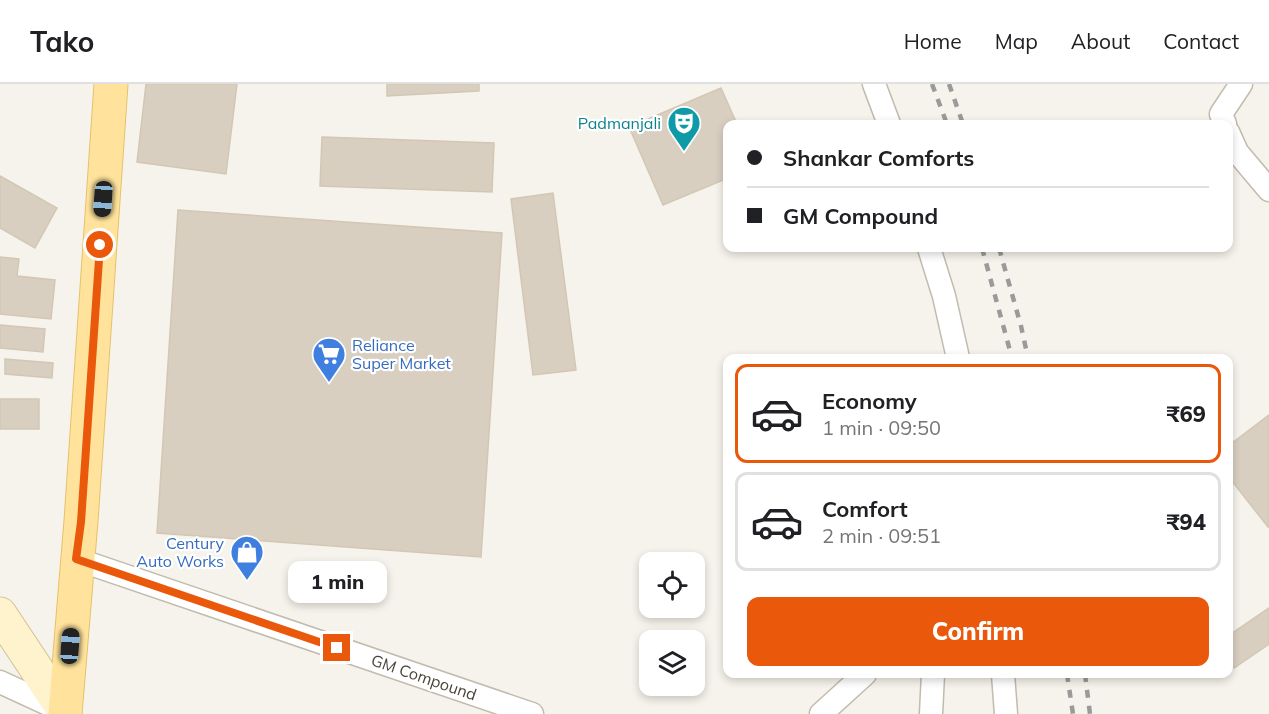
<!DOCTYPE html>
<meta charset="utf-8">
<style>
:root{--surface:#fff;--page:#f2f2f2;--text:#202124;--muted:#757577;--line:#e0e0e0;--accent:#ea580c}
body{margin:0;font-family:Mulish,sans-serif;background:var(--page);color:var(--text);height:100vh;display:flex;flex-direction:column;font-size:22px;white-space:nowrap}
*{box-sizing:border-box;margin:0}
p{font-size:20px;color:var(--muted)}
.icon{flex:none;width:33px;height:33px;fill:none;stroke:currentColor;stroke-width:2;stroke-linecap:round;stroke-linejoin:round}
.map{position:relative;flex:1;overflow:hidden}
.sheet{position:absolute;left:723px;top:270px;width:510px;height:324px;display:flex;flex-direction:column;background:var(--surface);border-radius:12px;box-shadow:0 3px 9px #0003}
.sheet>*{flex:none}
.hud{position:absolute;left:723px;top:36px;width:510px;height:132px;border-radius:12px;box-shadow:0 3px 9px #0003;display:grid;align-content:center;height:132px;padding:0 24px;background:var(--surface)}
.buttons{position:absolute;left:639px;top:468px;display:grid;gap:12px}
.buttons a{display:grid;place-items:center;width:66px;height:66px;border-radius:12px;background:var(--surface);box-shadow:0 3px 9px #0003;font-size:30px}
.end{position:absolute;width:27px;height:27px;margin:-14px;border:8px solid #ea580c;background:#fff;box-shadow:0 0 0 3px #fff}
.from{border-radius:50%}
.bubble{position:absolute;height:42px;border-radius:12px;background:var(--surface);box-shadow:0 3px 9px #0003;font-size:20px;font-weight:800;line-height:42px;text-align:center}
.car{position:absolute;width:18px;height:36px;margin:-18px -9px;border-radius:8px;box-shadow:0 0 4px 2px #0007;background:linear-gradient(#222 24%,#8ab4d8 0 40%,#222 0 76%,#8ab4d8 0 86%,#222 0)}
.hud b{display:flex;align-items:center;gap:21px;height:57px;font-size:22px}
.hud b+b{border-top:2px solid var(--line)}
.hud i{width:15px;height:15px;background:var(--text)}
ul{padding:10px 0 0;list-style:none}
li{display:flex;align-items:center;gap:18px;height:99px;margin:0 12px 9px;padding:0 12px;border:3px solid var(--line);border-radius:12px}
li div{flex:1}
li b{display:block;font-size:22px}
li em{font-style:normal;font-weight:800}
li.current{border-color:var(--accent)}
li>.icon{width:54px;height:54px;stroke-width:1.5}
.primary-button{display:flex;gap:12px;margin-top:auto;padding:12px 24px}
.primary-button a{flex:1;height:69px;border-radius:12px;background:var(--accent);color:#fff;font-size:24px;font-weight:800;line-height:69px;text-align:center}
header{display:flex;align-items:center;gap:36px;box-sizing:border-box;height:84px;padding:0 30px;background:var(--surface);border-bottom:2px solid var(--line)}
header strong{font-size:28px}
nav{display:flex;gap:33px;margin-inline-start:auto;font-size:21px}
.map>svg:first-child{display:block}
.building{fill:#d8cfc1;stroke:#d3c7b4;stroke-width:1.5}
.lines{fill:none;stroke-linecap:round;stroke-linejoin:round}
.street-casing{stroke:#c2bbae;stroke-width:25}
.secondary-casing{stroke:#d6c79b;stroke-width:35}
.primary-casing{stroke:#e6c16a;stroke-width:35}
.street{stroke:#fff;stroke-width:22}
.secondary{stroke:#fff3cd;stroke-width:33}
.primary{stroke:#ffe39c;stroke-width:33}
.rail{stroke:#9a9a9a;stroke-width:4.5;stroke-dasharray:8 8;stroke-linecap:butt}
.route{stroke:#ea580c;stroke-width:8}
.labels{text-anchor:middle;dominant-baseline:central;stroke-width:4.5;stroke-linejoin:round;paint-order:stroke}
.culture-label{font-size:16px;fill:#0d838f;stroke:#fff;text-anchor:end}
.shop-label{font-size:16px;fill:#366cbe;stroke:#fff;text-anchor:start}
.street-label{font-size:16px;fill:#4b4439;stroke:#fff}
</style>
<header>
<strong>Tako</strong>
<nav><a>Home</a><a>Map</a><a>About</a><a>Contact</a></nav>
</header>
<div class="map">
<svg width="1269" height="630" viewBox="0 0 1269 630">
<rect width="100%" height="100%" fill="#f6f3ec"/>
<g class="building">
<polygon points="146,0 237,0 226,90 137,78"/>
<polygon points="387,0 479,0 479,7 387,12"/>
<polygon points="721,4 737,40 728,40 728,94 663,121 629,43"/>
<polygon points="322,53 494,59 492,108 320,102"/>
<polygon points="0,92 57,124 35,164 0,144"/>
<polygon points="553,109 576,286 533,291 511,115"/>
<polygon points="178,126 502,149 481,473 157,449"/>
<polygon points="0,173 19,175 17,192 55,196 51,235 0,230"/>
<polygon points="0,241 45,245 43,268 0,264"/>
<polygon points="5,275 53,279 52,294 5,290"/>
<rect x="0" y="315" width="39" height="30"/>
<polygon points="1269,331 1269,443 1268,443 1228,392 1228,362"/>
<polygon points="1269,524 1269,560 1234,584 1228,577 1228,552"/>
</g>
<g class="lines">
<defs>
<g id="street">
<polyline points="874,0 889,40"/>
<polyline points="1225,40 1221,30 1241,0"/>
<polyline points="1228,48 1237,68 1269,106"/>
<polyline points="929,164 944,212 958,274"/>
<polyline points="76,475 532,630"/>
<polyline points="1003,590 1006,630"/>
<polyline points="0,598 63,627"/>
<polyline points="821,630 865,590"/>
<polyline points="931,630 933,590"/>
</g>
<polyline id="secondary" points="0,530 65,628"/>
<polyline id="primary" points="65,630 81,437 111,0"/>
</defs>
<use href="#street" class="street-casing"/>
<use href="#secondary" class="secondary-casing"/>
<use href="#primary" class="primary-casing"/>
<use href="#street" class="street"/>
<use href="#secondary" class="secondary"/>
<use href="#primary" class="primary"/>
<g class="rail">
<polyline points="932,0 947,40"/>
<polyline points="949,0 963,40"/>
<polyline points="982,164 1012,274"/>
<polyline points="999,164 1021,242 1028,274"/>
<polyline points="1067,590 1073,630"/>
<polyline points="1085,590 1090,630"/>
</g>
</g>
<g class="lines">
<polyline class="route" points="100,161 81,438 76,475 337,564"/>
</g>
<defs>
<symbol id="theatre-pin" viewBox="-11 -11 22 30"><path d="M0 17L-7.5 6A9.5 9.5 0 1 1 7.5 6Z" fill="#0f9aa8" stroke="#fff"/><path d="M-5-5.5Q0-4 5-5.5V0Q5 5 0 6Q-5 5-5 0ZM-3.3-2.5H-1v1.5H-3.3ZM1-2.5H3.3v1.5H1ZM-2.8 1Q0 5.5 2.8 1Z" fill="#fff"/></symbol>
<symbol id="supermarket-pin" viewBox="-11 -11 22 30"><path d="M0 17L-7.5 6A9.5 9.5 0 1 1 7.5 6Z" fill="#3f7fe0" stroke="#fff"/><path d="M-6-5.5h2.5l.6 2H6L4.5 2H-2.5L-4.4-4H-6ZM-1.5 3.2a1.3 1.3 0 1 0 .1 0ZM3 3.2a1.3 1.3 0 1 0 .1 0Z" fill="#fff"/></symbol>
<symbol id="shop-pin" viewBox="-11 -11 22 30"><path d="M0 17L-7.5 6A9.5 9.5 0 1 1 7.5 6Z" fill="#3f7fe0" stroke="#fff"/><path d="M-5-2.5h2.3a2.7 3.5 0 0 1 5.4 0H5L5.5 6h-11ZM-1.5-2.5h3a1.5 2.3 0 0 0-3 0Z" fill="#fff"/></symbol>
</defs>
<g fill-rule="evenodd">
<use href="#theatre-pin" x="665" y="20" width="38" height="52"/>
<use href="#supermarket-pin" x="310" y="251" width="38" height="52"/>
<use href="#shop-pin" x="228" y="449" width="38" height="52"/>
</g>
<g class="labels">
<g class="culture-label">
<text x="661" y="39">Padmanjali</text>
</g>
<g class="shop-label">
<text x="352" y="261">Reliance<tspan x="352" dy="18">Super Market</tspan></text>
<text x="224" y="459" text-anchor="end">Century<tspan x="224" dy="18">Auto Works</tspan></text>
</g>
<g class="street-label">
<text transform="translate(424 593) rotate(19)">GM Compound</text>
</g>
</g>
</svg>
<div class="buttons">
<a><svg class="icon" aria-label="locate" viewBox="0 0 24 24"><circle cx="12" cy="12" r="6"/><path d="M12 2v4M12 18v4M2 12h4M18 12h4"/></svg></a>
<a><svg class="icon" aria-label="layers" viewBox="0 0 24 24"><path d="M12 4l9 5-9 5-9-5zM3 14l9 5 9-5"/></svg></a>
</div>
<i class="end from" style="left:100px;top:161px"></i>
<i class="end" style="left:337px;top:564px"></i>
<div class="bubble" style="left:288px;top:477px;width:99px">1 min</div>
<i class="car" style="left:103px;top:115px;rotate:184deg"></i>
<i class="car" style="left:70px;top:562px;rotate:4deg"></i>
<div class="hud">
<b><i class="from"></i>Shankar Comforts</b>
<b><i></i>GM Compound</b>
</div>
<section class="sheet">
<ul>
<li class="current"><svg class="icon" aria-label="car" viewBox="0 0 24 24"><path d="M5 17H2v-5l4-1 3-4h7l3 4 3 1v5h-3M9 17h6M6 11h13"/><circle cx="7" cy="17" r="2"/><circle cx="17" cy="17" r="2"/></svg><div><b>Economy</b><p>1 min · 09:50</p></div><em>₹69</em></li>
<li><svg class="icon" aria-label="car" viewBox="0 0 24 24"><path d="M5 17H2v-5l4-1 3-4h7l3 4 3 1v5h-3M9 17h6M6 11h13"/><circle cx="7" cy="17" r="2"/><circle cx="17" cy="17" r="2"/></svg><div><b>Comfort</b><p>2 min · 09:51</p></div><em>₹94</em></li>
</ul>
<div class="primary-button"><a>Confirm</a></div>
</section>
</div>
